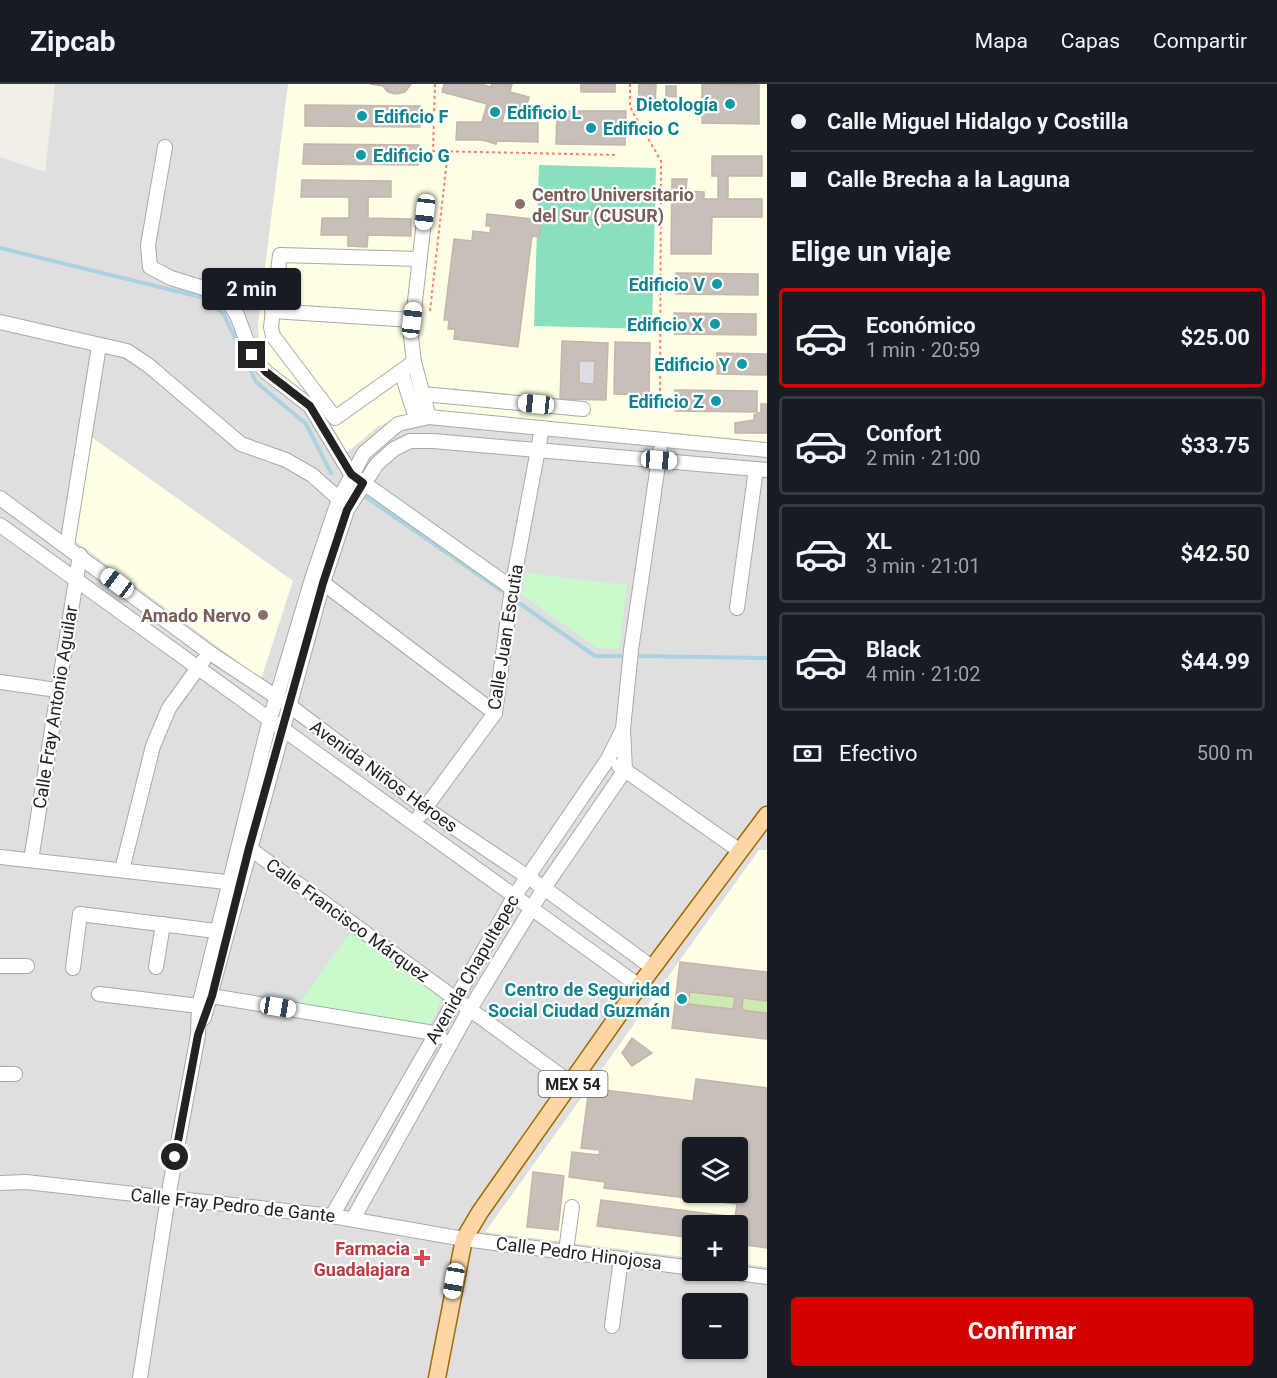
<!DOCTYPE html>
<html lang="es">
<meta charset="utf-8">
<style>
:root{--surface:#171b24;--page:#20242c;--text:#f1f3f6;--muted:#9ea1a6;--line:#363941;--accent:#d40000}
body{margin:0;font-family:Roboto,sans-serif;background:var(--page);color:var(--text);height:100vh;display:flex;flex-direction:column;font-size:22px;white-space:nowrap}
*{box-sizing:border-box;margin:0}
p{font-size:20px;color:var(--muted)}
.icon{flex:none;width:33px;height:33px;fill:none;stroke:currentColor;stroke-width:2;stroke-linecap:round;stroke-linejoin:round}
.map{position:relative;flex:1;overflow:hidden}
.sheet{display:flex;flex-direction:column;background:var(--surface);width:510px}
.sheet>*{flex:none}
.guide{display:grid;align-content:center;height:132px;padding:0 24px;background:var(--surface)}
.buttons{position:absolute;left:682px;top:1053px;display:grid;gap:12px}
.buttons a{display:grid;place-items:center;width:66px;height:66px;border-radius:6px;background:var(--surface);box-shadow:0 2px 4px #0004;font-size:30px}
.end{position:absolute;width:27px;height:27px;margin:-14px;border:8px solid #222;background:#fff;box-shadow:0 0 0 3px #fff}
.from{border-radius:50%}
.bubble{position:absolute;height:42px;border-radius:6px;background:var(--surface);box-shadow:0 2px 4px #0004;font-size:20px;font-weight:700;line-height:42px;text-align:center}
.car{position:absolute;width:18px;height:36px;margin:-18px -9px;border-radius:8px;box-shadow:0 0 4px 2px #0007;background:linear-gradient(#fff 24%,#345 0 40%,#fff 0 76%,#345 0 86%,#fff 0)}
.guide b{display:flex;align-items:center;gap:21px;height:57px;font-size:22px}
.guide b+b{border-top:2px solid var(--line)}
.guide i{width:15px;height:15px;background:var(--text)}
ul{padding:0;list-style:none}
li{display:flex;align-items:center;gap:18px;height:99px;margin:0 12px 9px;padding:0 12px;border:3px solid var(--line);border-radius:6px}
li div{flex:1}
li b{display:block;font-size:22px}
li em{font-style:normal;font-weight:700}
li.current{border-color:var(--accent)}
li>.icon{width:54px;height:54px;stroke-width:1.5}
h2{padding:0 24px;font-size:27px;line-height:72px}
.pay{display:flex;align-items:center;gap:15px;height:66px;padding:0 24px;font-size:22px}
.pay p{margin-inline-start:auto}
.button{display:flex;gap:12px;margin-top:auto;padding:12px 24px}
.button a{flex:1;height:69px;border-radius:6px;background:var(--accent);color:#fff;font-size:24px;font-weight:700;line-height:69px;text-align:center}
header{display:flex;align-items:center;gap:36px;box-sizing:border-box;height:84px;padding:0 30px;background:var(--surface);border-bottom:2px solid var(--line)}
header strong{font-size:28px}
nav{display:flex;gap:33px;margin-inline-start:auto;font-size:21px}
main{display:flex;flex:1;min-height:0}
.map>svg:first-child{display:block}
.residential{fill:#e0dfdf;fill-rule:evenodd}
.education{fill:#ffffe5;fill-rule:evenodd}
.grass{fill:#cdebb0}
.park{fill:#c8facc}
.pitch{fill:#88e0be}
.plaza{fill:#dddde8}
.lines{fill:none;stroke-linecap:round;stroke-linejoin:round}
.stream{stroke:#aad3df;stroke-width:4}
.building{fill:#c7bfb8;stroke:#c4b6ab;stroke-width:1.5;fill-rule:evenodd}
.minor-casing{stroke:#a9a9a9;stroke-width:16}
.major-casing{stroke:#a06b00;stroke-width:19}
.path{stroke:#fa8072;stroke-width:2;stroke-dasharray:3 3;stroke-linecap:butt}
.minor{stroke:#fff;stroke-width:14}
.major{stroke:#fcd6a4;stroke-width:16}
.route{stroke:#222;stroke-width:8}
.culture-dot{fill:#0f9aa8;stroke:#fff;stroke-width:2}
.education-dot{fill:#8d6e63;stroke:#fff;stroke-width:2}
.health-dot{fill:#e0444e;stroke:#fff;stroke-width:2}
.labels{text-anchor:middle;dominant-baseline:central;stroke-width:4.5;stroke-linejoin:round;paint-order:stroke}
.shield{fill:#fff;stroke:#646464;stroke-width:1.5}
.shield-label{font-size:16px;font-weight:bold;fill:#222}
.culture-label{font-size:18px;font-weight:bold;fill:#0d838f;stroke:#fff;text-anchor:end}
.education-label{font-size:18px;font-weight:bold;fill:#785e54;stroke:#fff;text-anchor:start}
.street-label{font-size:18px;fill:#222;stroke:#fff}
.health-label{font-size:18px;font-weight:bold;fill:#be3a42;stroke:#fff;text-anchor:end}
</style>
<header>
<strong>Zipcab</strong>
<nav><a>Mapa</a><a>Capas</a><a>Compartir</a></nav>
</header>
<main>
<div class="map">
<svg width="767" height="1294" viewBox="0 0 767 1294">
<rect width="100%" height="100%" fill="#f2efe9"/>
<path class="residential" d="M55,0H767V1294H0V73L45,88ZM693,1064H738V1108H693ZM693,1142H738V1186H693ZM693,1220H738V1264H693Z"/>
<g class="education">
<polygon points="288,0 767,0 767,362 426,326 379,342 345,370 311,314 276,289 259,265 258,239"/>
<polygon points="90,352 293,497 261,595 74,456"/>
<path d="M759,766H767V1183L738,1179V1142H693V1174L485,1148ZM693,1064H738V1108H693Z"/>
</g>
<g class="grass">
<polygon points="690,908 735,913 733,925 688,920"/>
<polygon points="743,914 767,917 767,929 742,926"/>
</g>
<g class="park">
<polygon points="526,489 627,501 619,565 597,564 522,511"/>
<polygon points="351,847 442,914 430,942 298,921"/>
</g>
<polygon class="pitch" points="539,81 656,84 652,245 534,242"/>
<polygon class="plaza" points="579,277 595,277 594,300 579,299"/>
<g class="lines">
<g class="stream">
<polyline points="0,164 209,215 224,231 256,298 306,340 331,389"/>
<polyline points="363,411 502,507"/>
<polyline points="519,519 595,572 621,572"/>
<polyline points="640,572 767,574"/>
</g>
</g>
<g class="building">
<polygon points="370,0 411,0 405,8 396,10 388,8 383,2"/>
<polygon points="444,0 481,0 491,3 492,0 512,0 510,8 529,13 524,31 505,26 502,39 538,39 538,58 497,57 496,60 482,56 456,56 457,38 482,38 487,20 442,8"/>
<rect x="581" y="0" width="34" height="8"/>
<polygon points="639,0 656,0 655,23 638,23"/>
<polygon points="702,0 759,1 759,40 702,39"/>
<polygon points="666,2 676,2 676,13 666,12"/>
<polygon points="305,21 420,22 420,43 305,42"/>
<polygon points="557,27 626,27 625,61 556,60"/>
<polygon points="304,60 419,61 418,81 303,80"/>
<polygon points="712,72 762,72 762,92 728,92 728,115 762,115 762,133 712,133 711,170 671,170 672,95 687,95 686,107 704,108 704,115 718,115 718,92 712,92"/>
<polygon points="302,96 391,97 391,113 368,113 368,134 411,135 411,152 368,151 367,163 348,162 348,151 321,151 322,134 349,134 349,113 301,113"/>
<polygon points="487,130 541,136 539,153 532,152 518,263 454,255 455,245 448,245 449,236 444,236 454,155 472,157 473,147 490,149 491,142 486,142"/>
<polygon points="676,189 758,190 758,211 676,210"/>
<polygon points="674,229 756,230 756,251 674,250"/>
<path d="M562,257L608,259L606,316L560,315ZM579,277H595L594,300L579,299Z"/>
<polygon points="615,258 650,259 649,311 614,310"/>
<polygon points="717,269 767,270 767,291 717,290"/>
<polygon points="675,306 757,307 757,328 675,327"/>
<polygon points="761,320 767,320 767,349 735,349 735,339 754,336 754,331 761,328"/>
<path d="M680,878L767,888V917L743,914L742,926L767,929V955L672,944ZM690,908L735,913L733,925L688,920Z"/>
<polygon points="632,954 652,969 632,982 622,969"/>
<path d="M696,995L767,1004V1164L738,1160V1142H693V1154L597,1142L601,1116L735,1133L737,1120L604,1104L605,1098L569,1093L572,1068L599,1071L600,1066L581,1064L589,1004L693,1017ZM693,1064H738V1108H693Z"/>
<polygon points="533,1088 564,1092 558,1146 527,1143"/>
</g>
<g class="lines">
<defs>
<g id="minor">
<polyline points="165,63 148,161 150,183 171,194 223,210 237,231 252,271 266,288 310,322 351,390 512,504"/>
<polyline points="425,128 411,253 414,278 429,333"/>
<polyline points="272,227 412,236"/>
<polyline points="0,238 127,267 148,281 241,360 286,376 312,391 339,415"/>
<polyline points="414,278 335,334 273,252 271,243 280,171 419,175"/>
<polyline points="401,287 416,334"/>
<polyline points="423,310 583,325"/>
<polyline points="0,414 210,569 290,622 425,724 544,804 653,884"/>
<polyline points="0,441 639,902"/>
<polyline points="67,462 99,262"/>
<polyline points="316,496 323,499 495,629"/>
<polyline points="737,524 756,385"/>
<polyline points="0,598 57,606"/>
<polyline points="619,682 740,767"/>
<polyline points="420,731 495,629 512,504 542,344"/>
<polyline points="242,762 249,764 572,1000"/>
<polyline points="0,773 235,799"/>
<polyline points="31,776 80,471"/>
<polyline points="122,786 153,662 169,624 203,577"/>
<polyline points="0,882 27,882"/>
<polyline points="156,883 163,840"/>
<polyline points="73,884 80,830 216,847"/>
<polyline points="99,910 199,922 211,912 434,949 440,953"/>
<polyline points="204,934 323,499 347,426 377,380 394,365 410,357 433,357 767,386"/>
<polyline points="0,990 15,990"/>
<polyline points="0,1099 26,1098 332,1132 464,1155 693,1184"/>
<polyline points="332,1132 514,813 608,675 622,647"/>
<polyline points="353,1135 470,925 544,804 625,686 623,645 631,566 660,367"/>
<polyline points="566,1167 572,1123"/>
<polyline points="716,1186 767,1193"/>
<polyline points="612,1242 621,1175"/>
<polyline points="140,1294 168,1113 198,951 199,922 270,635 312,495 339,415 364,369 398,340 429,333 767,366"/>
</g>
<polyline id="major" points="437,1294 464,1155 480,1128 639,902 767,731"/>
</defs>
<use href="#minor" class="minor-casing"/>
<use href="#major" class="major-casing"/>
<g class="path">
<polyline points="435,0 433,67 618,71"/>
<polyline points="630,0 630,23 661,77 660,327"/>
<polyline points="430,227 448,67"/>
</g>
<use href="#minor" class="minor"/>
<use href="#major" class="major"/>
</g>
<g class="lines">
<polyline class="route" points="175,1073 198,951 212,912 249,764 323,499 347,426 363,399 351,390 310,322 266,288 252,271"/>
</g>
<g class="culture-dot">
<circle cx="730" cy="20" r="6"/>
<circle cx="495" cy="28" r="6"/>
<circle cx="362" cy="32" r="6"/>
<circle cx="591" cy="44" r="6"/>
<circle cx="361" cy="71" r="6"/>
<circle cx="717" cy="200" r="6"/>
<circle cx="715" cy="240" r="6"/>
<circle cx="742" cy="280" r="6"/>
<circle cx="716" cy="317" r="6"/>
<circle cx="682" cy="915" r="6"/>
</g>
<g class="education-dot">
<circle cx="520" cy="120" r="6"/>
<circle cx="263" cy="531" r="6"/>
</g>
<path class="health-dot" d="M419 1165h6v6h6v6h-6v6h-6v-6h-6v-6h6z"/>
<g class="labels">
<rect class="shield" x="538.5" y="987" width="69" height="26" rx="4.5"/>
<g class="shield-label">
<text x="573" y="1000">MEX 54</text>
</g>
<g class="culture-label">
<text x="718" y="20">Dietología</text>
<text x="507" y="28" text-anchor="start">Edificio L</text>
<text x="374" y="32" text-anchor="start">Edificio F</text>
<text x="603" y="44" text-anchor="start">Edificio C</text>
<text x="373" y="71" text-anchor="start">Edificio G</text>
<text x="705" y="200">Edificio V</text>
<text x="703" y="240">Edificio X</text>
<text x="730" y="280">Edificio Y</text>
<text x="704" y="317">Edificio Z</text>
<text x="670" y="905">Centro de Seguridad<tspan x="670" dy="21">Social Ciudad Guzmán</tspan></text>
</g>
<g class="education-label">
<text x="532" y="110">Centro Universitario<tspan x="532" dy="21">del Sur (CUSUR)</tspan></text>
<text x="251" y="531" text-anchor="end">Amado Nervo</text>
</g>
<g class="street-label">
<text transform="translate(505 553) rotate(-81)">Calle Juan Escutia</text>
<text transform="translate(55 623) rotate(-81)">Calle Fray Antonio Aguilar</text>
<text transform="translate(384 692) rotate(36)">Avenida Niños Héroes</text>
<text transform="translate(348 836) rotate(36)">Calle Francisco Márquez</text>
<text transform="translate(472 885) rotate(-60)">Avenida Chapultepec</text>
<text transform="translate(233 1121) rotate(6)">Calle Fray Pedro de Gante</text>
<text transform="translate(579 1169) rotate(7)">Calle Pedro Hinojosa</text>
</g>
<g class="health-label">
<text x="410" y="1164">Farmacia<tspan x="410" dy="21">Guadalajara</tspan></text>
</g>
</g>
</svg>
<div class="buttons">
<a><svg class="icon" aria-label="layers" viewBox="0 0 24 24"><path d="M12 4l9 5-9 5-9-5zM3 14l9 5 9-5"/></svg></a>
<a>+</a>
<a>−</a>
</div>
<i class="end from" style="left:175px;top:1073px"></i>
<i class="end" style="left:252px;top:271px"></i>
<div class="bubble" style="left:202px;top:184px;width:99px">2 min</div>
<i class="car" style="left:425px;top:128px;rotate:187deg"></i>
<i class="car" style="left:412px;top:236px;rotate:7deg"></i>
<i class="car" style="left:536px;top:320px;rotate:276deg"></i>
<i class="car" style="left:659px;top:376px;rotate:94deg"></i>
<i class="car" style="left:117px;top:499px;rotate:307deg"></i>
<i class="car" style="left:278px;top:923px;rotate:99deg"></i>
<i class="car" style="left:454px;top:1197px;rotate:190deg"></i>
</div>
<section class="sheet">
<div class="guide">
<b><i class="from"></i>Calle Miguel Hidalgo y Costilla</b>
<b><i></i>Calle Brecha a la Laguna</b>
</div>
<h2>Elige un viaje</h2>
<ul>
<li class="current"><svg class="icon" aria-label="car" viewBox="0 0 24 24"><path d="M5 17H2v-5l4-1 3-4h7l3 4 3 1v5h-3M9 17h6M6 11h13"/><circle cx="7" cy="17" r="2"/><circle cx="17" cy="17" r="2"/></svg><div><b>Económico</b><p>1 min · 20:59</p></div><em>$25.00</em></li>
<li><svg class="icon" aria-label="car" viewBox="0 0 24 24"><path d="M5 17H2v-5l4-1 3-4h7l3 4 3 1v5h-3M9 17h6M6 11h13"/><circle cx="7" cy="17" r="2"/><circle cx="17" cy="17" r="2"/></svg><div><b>Confort</b><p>2 min · 21:00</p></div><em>$33.75</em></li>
<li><svg class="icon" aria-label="car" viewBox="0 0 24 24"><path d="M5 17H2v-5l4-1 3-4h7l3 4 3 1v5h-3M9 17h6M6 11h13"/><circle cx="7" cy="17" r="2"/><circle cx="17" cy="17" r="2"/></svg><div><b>XL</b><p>3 min · 21:01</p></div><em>$42.50</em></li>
<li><svg class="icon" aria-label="car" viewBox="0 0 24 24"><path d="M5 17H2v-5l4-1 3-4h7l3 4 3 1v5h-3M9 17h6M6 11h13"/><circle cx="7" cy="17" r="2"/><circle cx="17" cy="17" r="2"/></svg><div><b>Black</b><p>4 min · 21:02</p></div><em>$44.99</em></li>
</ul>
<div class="pay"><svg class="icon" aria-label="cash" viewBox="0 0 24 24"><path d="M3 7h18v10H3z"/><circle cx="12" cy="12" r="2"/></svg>Efectivo<p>500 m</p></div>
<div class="button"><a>Confirmar</a></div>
</section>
</main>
